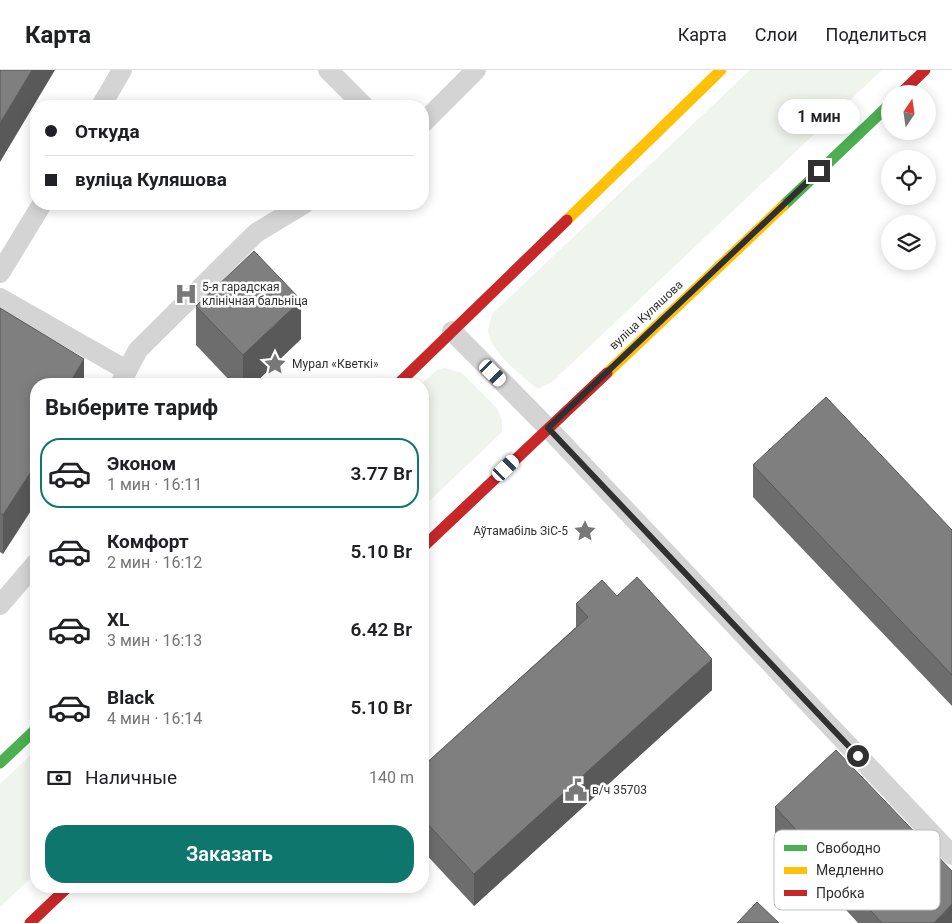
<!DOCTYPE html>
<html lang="ru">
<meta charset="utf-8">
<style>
:root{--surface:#fff;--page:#f6f6f6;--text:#202124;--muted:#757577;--line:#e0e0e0;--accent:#0f766e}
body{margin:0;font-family:Roboto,sans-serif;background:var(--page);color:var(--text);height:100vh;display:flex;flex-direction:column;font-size:19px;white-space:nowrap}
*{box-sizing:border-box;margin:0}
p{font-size:16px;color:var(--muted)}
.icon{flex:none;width:28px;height:28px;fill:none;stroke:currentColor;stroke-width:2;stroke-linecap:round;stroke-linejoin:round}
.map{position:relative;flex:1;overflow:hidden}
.details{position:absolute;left:30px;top:308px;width:399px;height:515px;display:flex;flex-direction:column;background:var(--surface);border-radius:20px;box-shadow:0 2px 12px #0003}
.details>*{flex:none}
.hud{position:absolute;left:30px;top:30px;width:399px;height:110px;border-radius:20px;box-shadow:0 2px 12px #0003;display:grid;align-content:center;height:110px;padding:0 15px;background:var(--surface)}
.needle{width:32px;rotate:13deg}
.controls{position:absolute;left:881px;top:15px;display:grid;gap:10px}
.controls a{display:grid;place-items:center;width:55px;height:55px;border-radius:50%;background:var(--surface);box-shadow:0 2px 12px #0003;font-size:25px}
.end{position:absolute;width:22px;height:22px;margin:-11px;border:6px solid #303030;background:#fff;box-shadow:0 0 0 2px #fff}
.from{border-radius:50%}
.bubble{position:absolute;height:35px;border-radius:18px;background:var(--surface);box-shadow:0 2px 12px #0003;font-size:16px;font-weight:600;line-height:35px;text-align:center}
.car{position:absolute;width:15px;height:30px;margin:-15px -8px;border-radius:6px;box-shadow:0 0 4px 1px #0007;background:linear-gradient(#fff 24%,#345 0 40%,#fff 0 76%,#345 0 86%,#fff 0)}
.hud b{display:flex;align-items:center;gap:18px;height:48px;font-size:19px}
.hud b+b{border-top:1px solid var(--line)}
.hud i{width:12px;height:12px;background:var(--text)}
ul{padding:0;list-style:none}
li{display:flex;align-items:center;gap:15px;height:70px;margin:0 10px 8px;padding:0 5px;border:2px solid transparent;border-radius:20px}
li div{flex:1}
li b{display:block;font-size:19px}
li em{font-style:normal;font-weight:600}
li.active{border-color:var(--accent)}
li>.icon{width:45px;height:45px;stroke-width:1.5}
h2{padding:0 15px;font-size:22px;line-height:60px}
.pay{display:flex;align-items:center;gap:12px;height:55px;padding:0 15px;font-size:19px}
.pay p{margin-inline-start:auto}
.primary-button{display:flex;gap:10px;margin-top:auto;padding:10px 15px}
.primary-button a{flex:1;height:58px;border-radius:20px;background:var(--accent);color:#fff;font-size:20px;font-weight:600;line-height:58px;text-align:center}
header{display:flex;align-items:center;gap:30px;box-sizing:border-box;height:70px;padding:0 25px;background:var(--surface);border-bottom:1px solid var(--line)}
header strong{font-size:24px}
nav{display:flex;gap:28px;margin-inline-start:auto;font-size:18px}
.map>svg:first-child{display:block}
.green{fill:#eff5ed}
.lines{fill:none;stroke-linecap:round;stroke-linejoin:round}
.lane{stroke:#d4d4d4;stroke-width:20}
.fast{stroke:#4caf50;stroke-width:11}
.slow{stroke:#ffc107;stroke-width:11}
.jam{stroke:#c62828;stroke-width:11}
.wall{fill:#6d6d6d}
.shaded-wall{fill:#595959}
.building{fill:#7f7f7f;stroke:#595959}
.route{stroke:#303030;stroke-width:6}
.labels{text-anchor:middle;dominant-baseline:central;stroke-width:5;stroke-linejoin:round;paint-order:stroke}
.poi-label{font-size:12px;fill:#303030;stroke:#fff;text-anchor:start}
.street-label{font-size:12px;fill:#303030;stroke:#fff}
.key{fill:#fff;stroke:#c1c1c1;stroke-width:1}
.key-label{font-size:14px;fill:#303030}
</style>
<header>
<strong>Карта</strong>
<nav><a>Карта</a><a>Слои</a><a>Поделиться</a></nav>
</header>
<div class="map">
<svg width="952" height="853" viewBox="0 0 952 853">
<rect width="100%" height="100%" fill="#fff"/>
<g class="green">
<path d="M750,0H882L552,312L538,319C524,308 488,280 488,260C489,255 491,249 492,244Z"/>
<polygon points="445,298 462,303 497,338 502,350 502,362 423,437 421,314 437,300"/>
<polygon points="36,680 36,803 0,837 0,714"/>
</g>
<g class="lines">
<g class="lane">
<polyline points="328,0 364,36"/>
<polyline points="101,36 122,0"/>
<polyline points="422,54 476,0"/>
<polyline points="0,203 42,134"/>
<polyline points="0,228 126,300"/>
<polyline points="452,261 548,358 952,785"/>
<polyline points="120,314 138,280 256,163 304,134"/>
<polyline points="0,535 36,493"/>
</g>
<g class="fast">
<polyline points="783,136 890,34"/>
<polyline points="0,693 36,659"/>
</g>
<g class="slow">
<polyline points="567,150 721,0"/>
<polyline points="607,303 783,136"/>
</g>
<g class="jam">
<polyline points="900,24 925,0"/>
<polyline points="398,314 567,150"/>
<polyline points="422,478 607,303"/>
<polyline points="30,853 69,816"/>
</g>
</g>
<g class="wall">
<polygon points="196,236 301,269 254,314 233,314 196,275"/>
<polygon points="0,238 84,314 3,484 0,482"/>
<polygon points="753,395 952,460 952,636 753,427"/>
<polygon points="617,526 712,620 474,836 422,780 422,697 576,557 576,534"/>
<polygon points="775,737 952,853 858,853 775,763"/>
</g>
<g class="shaded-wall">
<polygon points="32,0 55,0 0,92 0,53"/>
<polygon points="301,230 301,269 254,314 243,314 243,285"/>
<polygon points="84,289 84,314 69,314"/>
<polygon points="36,394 36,433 3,484 3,445"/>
<polygon points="712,589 712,620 474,836 474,804"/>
<polygon points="952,834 952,853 934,853"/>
</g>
<g class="building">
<polygon points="0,0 32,0 0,53"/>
<polygon points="254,181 301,230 243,285 196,236"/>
<polygon points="0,238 84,289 69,314 36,314 36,394 3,445 0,443"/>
<polygon points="826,327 952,460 952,605 753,395"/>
<polygon points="637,507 712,589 474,804 422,748 422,697 588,547 576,534 602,510 617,526"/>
<polygon points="836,680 952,801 952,834 934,853 882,853 775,737"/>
<polygon points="757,832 779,853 737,853"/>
</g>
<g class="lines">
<polyline class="route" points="819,101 548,358 858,686"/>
</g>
<defs>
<symbol id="hospital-bare" viewBox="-9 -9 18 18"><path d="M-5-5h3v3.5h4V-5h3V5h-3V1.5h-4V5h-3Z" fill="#787878" stroke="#fff" stroke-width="2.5" paint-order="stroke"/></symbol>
<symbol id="sight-bare" viewBox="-9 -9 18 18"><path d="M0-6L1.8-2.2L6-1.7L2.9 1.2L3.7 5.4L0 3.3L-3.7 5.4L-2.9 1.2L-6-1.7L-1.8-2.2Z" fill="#787878" stroke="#fff" stroke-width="2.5" paint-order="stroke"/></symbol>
<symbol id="civic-bare" viewBox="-9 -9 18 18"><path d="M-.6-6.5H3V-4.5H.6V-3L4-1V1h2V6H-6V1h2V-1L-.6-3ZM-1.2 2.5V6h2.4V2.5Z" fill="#787878" stroke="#fff" stroke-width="2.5" paint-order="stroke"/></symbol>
</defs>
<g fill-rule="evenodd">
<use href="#hospital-bare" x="170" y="208" width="32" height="32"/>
<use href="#sight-bare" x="259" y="278" width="32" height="32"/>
<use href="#sight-bare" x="569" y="445" width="32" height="32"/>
<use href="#civic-bare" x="560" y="704" width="32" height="32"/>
</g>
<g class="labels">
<g class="poi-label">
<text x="202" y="217">5-я гарадская<tspan x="202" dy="14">клінічная бальніца</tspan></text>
<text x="292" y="294">Мурал «Кветкі»</text>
<text x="568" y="461" text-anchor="end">Аўтамабіль ЗіС-5</text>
<text x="592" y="720">в/ч 35703</text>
</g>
<g class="street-label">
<text transform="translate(646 245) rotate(-43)">вуліца Куляшова</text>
</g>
</g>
<rect x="774" y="760" width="166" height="80" rx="8" class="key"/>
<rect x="784" y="775" width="23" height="6" fill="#4caf50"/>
<rect x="784" y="797" width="23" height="7" fill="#ffc107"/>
<rect x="784" y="820" width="23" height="6" fill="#c62828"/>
<g class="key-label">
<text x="816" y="783">Свободно</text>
<text x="816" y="805">Медленно</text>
<text x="816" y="828">Пробка</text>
</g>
</svg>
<div class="controls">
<a><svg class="needle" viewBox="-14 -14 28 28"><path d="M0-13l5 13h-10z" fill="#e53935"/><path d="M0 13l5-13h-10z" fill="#757577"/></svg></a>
<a><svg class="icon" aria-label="locate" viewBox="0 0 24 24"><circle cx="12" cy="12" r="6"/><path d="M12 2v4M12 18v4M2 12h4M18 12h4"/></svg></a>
<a><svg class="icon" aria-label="layers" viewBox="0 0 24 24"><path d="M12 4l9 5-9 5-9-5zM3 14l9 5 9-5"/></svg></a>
</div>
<i class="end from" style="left:858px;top:686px"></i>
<i class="end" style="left:819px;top:101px"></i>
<div class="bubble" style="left:778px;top:29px;width:82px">1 мин</div>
<i class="car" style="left:493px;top:303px;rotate:135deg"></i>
<i class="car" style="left:506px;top:398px;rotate:46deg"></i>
<div class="hud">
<b><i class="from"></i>Откуда</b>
<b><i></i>вуліца Куляшова</b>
</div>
<section class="details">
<h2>Выберите тариф</h2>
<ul>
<li class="active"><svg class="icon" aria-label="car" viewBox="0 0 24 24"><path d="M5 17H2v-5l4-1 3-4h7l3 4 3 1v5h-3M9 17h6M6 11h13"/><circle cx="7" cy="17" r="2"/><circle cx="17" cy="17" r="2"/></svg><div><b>Эконом</b><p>1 мин · 16:11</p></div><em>3.77 Br</em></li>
<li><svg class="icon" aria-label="car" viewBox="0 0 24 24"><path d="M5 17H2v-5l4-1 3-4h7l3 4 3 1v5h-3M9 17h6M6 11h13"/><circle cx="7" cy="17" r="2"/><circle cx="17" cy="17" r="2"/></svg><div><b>Комфорт</b><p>2 мин · 16:12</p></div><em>5.10 Br</em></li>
<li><svg class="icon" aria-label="car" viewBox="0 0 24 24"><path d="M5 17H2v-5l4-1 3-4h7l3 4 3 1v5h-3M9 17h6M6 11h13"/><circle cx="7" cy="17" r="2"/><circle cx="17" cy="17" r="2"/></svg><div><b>XL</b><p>3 мин · 16:13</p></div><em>6.42 Br</em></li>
<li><svg class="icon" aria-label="car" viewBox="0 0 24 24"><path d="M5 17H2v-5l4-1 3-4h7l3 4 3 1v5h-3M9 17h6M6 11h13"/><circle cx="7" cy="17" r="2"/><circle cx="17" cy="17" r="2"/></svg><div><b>Black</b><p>4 мин · 16:14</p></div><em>5.10 Br</em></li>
</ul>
<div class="pay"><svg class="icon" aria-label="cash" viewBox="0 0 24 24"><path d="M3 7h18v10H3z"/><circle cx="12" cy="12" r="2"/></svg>Наличные<p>140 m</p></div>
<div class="primary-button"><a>Заказать</a></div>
</section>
</div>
